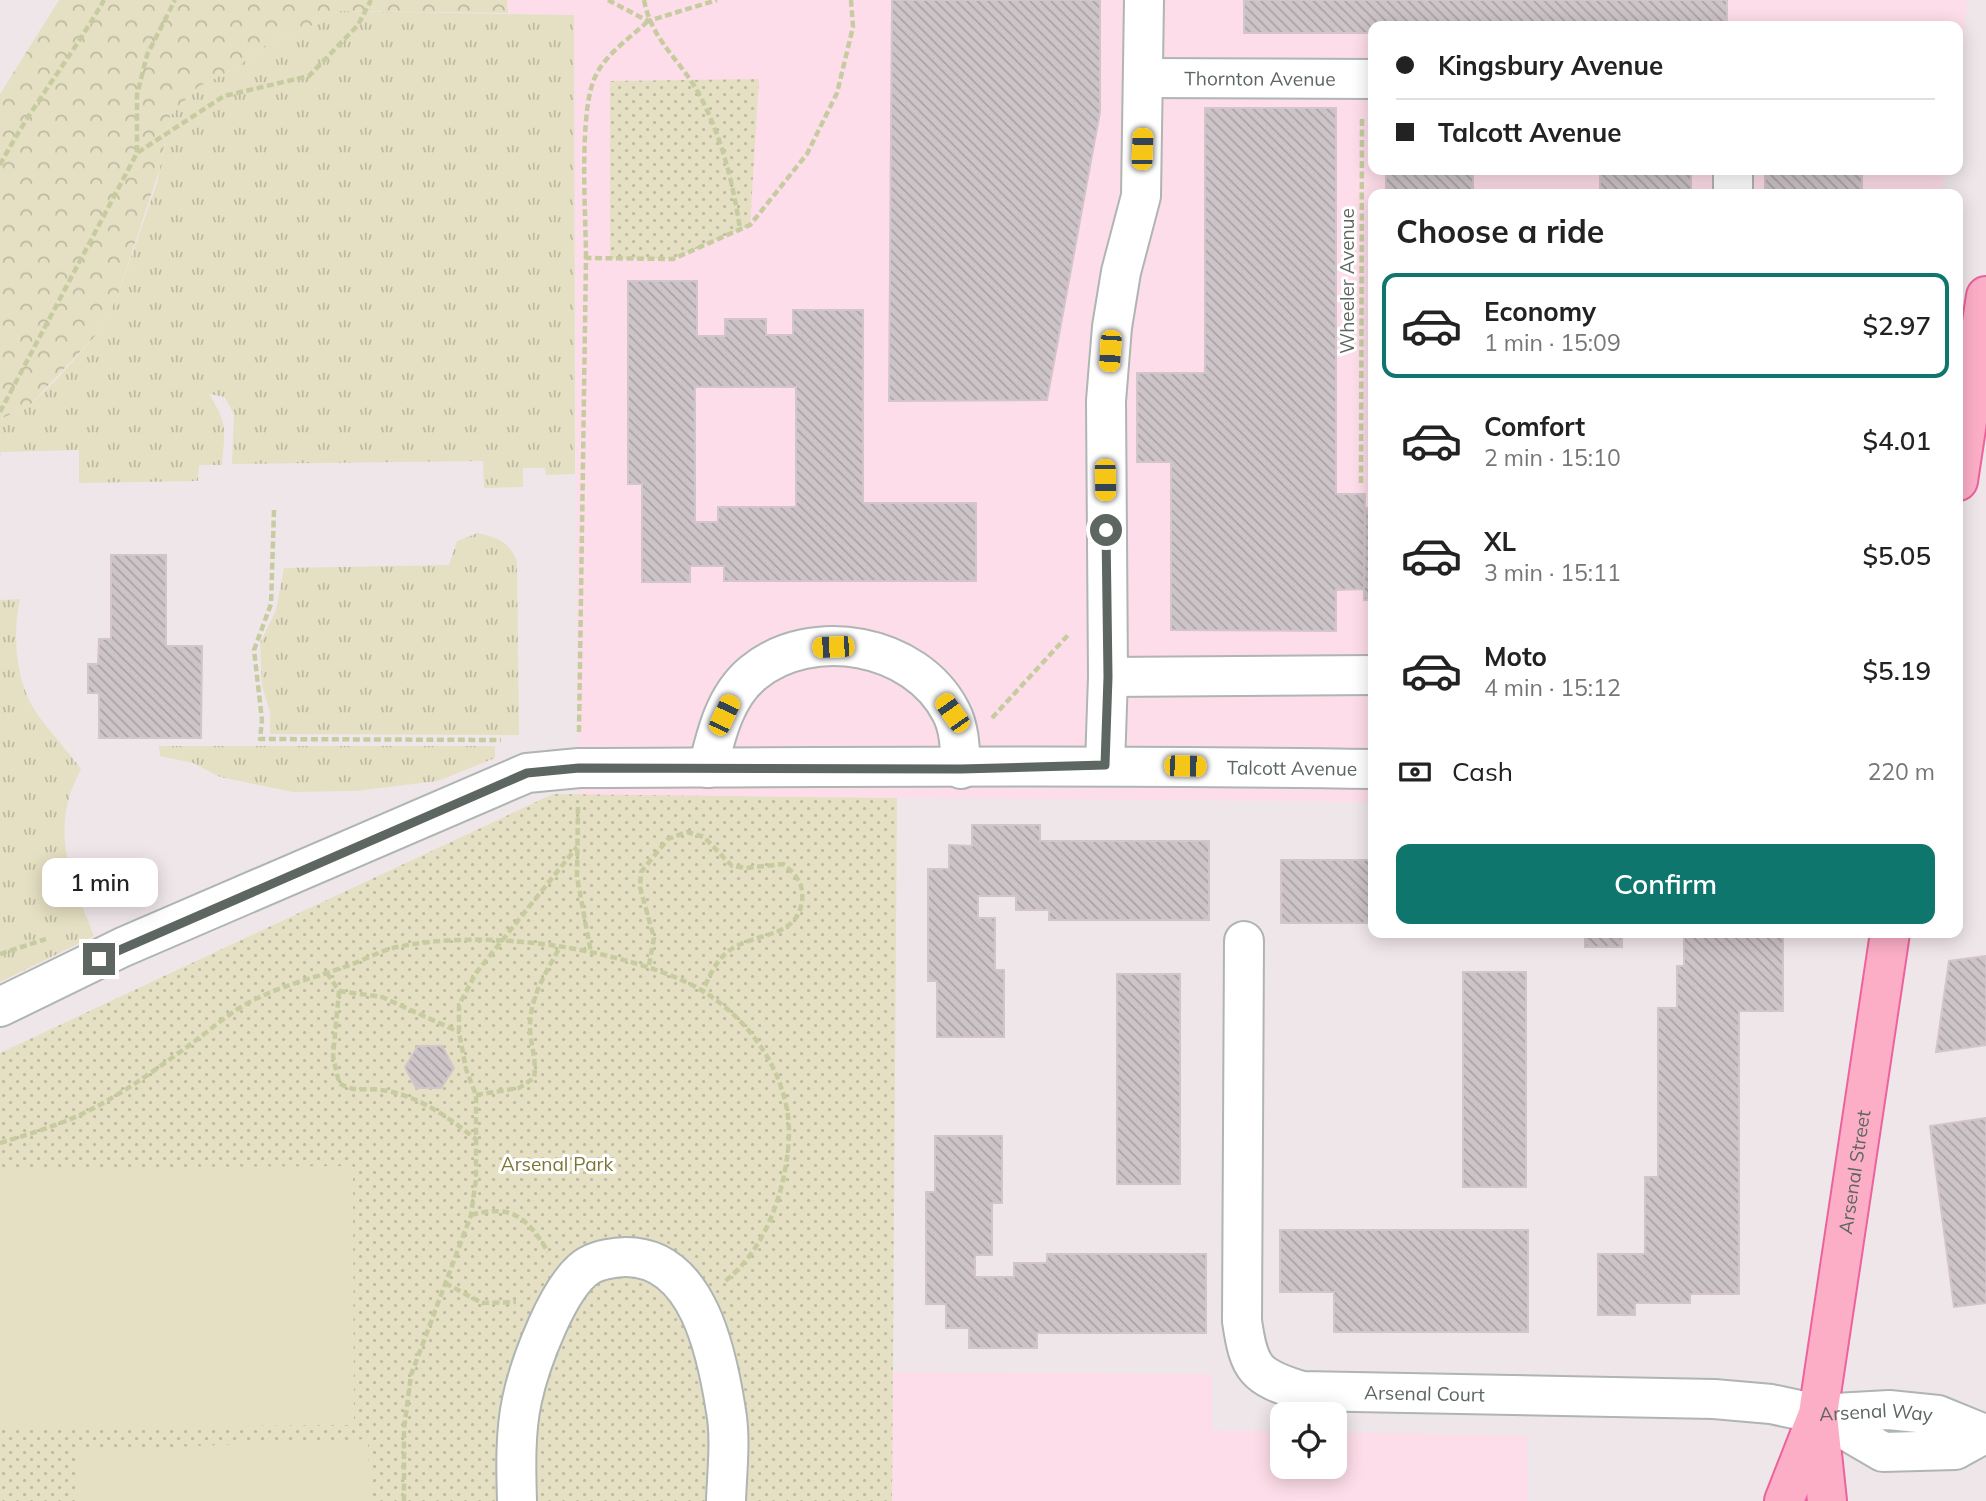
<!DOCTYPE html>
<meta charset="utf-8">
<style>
:root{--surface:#fff;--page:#f2f2f2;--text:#222;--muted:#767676;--line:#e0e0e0;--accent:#0f766e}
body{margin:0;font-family:Mulish,sans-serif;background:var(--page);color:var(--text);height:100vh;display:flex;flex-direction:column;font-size:26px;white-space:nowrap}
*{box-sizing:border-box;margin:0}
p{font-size:23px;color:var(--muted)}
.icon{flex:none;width:38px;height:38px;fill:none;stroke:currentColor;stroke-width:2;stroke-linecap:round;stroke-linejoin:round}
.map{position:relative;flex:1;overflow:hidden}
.drawer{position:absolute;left:1368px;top:189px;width:595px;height:749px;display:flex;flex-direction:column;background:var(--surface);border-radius:14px;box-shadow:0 4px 18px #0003}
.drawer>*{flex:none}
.banner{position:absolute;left:1368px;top:21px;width:595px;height:154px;border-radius:14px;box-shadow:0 4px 18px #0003;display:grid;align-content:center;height:154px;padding:0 28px;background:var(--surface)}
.controls{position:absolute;left:1270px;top:1402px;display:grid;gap:14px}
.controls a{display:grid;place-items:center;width:77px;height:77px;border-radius:14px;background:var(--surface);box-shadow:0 4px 18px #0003;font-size:35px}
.end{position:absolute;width:32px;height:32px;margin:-16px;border:9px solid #5d6661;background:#fff;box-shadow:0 0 0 4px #fff}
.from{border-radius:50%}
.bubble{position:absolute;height:49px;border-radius:14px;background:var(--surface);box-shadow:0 4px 18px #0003;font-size:23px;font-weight:600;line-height:49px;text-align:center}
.car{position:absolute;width:21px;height:42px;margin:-21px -10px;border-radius:9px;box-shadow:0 0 5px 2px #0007;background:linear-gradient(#f5c518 24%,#345 0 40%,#f5c518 0 76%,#345 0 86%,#f5c518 0)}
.banner b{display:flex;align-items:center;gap:24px;height:66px;font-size:26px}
.banner b+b{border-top:2px solid var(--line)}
.banner i{width:18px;height:18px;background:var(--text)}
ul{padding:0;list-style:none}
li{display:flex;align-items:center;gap:21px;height:105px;margin:0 14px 10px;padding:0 14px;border:4px solid transparent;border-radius:14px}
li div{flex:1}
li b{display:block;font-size:26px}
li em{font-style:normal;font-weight:600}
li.selected{border-color:var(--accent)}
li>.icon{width:63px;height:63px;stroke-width:1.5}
h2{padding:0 28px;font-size:32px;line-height:84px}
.pay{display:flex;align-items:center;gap:18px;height:77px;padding:0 28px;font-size:26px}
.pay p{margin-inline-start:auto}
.action{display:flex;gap:14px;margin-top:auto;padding:14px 28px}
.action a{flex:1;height:80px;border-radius:14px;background:var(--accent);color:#fff;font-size:28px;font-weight:600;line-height:80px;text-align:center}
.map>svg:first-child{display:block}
.commercial{fill:#fddde9}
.grass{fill:url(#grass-tufts)}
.forest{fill:url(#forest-crowns)}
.park{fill:url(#park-dots)}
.pitch{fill:#e5e0c3}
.building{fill:url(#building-back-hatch);stroke:#d4c4cb;stroke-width:2;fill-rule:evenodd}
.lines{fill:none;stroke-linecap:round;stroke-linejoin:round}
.minor-casing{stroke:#aeb5b2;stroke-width:42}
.major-casing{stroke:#ec629d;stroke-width:42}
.path{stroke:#c6cca0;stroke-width:4.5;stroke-dasharray:7 3.5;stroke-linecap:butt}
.minor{stroke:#fff;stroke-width:38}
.major{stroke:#fcaec6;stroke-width:38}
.route{stroke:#5d6661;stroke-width:9}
.labels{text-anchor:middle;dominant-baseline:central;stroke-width:6;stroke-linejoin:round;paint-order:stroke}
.street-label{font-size:19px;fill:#5d6661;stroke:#fff}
.park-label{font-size:19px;fill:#7c7536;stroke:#fff}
</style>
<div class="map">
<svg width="1986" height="1501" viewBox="0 0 1986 1501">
<defs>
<pattern id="grass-tufts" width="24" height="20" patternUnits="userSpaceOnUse" patternTransform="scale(1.75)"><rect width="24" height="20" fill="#e5e0c3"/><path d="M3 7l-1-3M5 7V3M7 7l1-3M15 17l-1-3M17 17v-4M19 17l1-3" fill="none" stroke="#bdb9a2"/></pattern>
<pattern id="forest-crowns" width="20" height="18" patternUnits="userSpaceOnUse" patternTransform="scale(1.75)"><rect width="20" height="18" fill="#e5e0c3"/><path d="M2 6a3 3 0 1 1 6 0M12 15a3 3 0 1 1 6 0" fill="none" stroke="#bdb9a2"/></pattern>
<pattern id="park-dots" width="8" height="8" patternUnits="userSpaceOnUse" patternTransform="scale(1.75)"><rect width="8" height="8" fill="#e5e0c3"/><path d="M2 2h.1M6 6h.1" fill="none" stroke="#bdb9a2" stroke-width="1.8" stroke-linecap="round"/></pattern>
<pattern id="building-back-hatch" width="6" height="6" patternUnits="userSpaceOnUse" patternTransform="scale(1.75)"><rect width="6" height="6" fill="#cdc4c8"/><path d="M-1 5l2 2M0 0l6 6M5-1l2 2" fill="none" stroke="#aaa3a6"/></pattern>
</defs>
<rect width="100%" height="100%" fill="#efe6e9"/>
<g class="commercial">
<polygon points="507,0 1968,0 1958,78 1958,26 1374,26 1374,170 1945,170 1942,194 1374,194 1374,802 578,795 574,15 508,13"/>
<polygon points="893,1372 1212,1374 1212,1430 1283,1431 1283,1466 1335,1466 1335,1432 1527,1436 1528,1501 892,1501"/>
</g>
<g class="grass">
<path d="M337,11L574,15L575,474L546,475L545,468H523V487L484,488L483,461L232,464L234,415L225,397L209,394C228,425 225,428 222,465H199L198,481L79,483V450L1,452L0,460V419L29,406L54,382L95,336L116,300L157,183L170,116L198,87L237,67L270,42L303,30Z"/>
<path d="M478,533C499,538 508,541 517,561L519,735L270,734V712L262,686L260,643L276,610L284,568L449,565L457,541Z"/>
<path d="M20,599C13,630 15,671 29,700C40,722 66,748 81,769C48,830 71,877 94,936L0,982V600Z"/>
<polygon points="159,746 495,746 495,758 438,781 356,791 293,792 220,777 193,763 160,756"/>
</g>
<polygon class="forest" points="59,0 507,0 508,13 337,11 303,30 270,42 237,67 198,87 170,116 159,171 116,300 95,336 29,406 0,419 0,94"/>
<g class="park">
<polygon points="759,79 750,225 673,259 610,259 610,81"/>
<polygon points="553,794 897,798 892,1501 0,1501 0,1053"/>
</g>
<g class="pitch">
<polygon points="353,1166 354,1425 0,1428 0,1168"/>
<polygon points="368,1439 370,1501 77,1501 75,1451"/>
</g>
<g class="building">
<polygon points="892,0 1100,0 1100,112 1047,400 889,401"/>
<polygon points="1244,0 1727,0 1727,26 1374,26 1374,33 1244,33"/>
<polygon points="1205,108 1336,108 1336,494 1365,494 1364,589 1336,590 1336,631 1171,630 1171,462 1137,462 1137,373 1205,373"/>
<rect x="1386" y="170" width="87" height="24"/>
<rect x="1600" y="170" width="91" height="24"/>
<rect x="1765" y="170" width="97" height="24"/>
<path d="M628,281H697V336H725V319H766V335H793V310H863V503H976V581H724V566H690V582H642V484H628ZM695,387H796V507H718V522H695Z"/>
<polygon points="1365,508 1374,508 1374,600 1364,600"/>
<polygon points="111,555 166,555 166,646 202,646 201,738 99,738 99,693 88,693 88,664 98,664 99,639 111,639"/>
<polygon points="972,825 1040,825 1040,841 1209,841 1209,920 1049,920 1049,910 1016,910 1016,896 978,896 978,918 995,918 995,970 1004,970 1004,1037 937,1037 937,981 928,981 928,869 949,869 949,845 972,846"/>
<rect x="1281" y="860" width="93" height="63"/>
<rect x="1585" y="933" width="37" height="14"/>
<polygon points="1684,933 1783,933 1783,1011 1739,1011 1739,1294 1690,1294 1690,1303 1635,1303 1635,1315 1598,1315 1598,1254 1645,1254 1645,1177 1658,1177 1658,1008 1677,1008 1677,966 1684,966"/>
<polygon points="1986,956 1986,1045 1936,1052 1949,961"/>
<rect x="1463" y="972" width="63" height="215"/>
<rect x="1117" y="974" width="63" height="210"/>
<polygon points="418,1046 442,1046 454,1068 441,1088 416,1088 405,1067"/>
<polygon points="1986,1118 1986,1303 1954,1307 1930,1126"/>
<polygon points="935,1136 1002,1136 1002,1203 992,1203 992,1255 975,1255 975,1277 1014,1277 1014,1263 1047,1263 1047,1254 1206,1254 1206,1333 1037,1333 1037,1348 969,1348 969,1328 946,1328 946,1304 926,1304 926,1192 935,1192"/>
<polygon points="1280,1230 1528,1230 1528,1332 1334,1332 1334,1292 1280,1292"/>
</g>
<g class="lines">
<defs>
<g id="minor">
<path id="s1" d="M1144,78L1374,79"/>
<polyline points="1733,194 1733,170"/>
<polyline points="1108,677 1374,675"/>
<polyline points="1105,765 1108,677 1106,401 1112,327 1121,272 1141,196 1144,0"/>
<path d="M708,768C716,734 725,696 753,673C811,625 916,643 951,712C960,729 960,751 961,769"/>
<path id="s2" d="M1244,941L1242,1321C1249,1369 1255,1377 1302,1391L1714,1399L1771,1404L1818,1414L1889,1410L1938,1415L1982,1433"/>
<path id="s3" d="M0,1007L123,947L527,773L579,768C844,767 1109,765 1374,769"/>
<polyline points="1818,1414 1883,1452 1955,1450 1986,1433"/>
<path d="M517,1501C516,1469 515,1432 522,1400C529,1367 559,1281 590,1265C599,1260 615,1257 626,1257C698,1257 717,1353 726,1411C731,1439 727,1472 726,1501"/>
</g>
<g id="major">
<polyline points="1958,481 1986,296"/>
<polyline points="1818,1416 1827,1501"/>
<path id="s4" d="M1784,1501L1818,1414L1890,933"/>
</g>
</defs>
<use href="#minor" class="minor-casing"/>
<use href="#major" class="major-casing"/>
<g class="path">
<polyline points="608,0 648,21 717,0"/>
<path d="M644,0C652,42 682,61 700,96C722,138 733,183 740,229"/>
<polyline points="137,152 137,95 147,55 175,0"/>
<path d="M0,165C31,106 71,58 104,0"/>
<path d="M586,258C586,217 578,109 596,75C606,54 631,37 648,21"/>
<polyline points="0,412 137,153 224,96 309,76 358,25 371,0"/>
<polyline points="1361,483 1362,116"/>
<polyline points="274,510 271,604 254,650 262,720 260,739 501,740"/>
<polyline points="992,718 1069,634"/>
<polyline points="579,732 586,258 673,259 750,225 807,154 837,93 853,27 851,0"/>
<polyline points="578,807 577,877 591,953"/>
<polyline points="0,954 46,939"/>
<path d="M649,965L654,938L640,887L641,872L668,839L687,832L704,837L732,866L746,868L783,864C796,874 804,884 802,901C797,939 755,932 730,950C716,960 710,975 703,990"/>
<path d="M327,973L339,991L333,1056L339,1083C357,1094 362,1087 381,1090C418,1095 448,1117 477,1140"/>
<polyline points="339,991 382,997 459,1032"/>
<path d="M476,1095L519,1088L534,1078C537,1060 531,1047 530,1029C529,999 546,972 560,947"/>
<path d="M0,1143C36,1132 70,1122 103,1103C135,1085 165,1063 195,1041C215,1026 235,1008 258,998C286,984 318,977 347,966C362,961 378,952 393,948C479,928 607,946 686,982C742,1008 790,1070 789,1135C787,1187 767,1249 724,1282"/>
<path d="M471,1215C512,1204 527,1217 548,1252"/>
<polyline points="445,1283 482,1303 516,1302"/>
<polyline points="404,1501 404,1429 411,1375 471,1215 476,1179 476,1095 466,1069 459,1032 459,1005 476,973 577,847"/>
</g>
<use href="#minor" class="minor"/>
<use href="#major" class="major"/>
</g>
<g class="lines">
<polyline class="route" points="99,959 527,773 579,768 961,769 1105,765 1108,677 1106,530"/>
</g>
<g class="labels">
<g class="street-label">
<text stroke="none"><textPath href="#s1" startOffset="116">Thornton Avenue</textPath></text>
<text transform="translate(1347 281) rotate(-90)">Wheeler Avenue</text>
<text stroke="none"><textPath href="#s3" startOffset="1342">Talcott Avenue</textPath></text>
<text stroke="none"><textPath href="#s4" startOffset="338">Arsenal Street</textPath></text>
<text stroke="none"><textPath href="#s2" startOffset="604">Arsenal Court</textPath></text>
<text stroke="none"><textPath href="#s2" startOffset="1057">Arsenal Way</textPath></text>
</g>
<g class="park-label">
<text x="557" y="1164">Arsenal Park</text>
</g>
</g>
</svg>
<div class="controls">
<a><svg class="icon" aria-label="locate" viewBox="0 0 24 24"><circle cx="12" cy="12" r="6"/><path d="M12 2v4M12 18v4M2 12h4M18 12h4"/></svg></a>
</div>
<i class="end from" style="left:1106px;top:530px"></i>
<i class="end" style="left:99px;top:959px"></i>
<div class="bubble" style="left:42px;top:858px;width:116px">1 min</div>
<i class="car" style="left:1142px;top:149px;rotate:2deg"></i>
<i class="car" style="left:1110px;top:351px;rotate:184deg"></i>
<i class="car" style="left:1105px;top:480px;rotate:179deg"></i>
<i class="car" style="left:833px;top:647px;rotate:268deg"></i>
<i class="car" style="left:952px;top:713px;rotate:325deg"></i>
<i class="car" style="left:724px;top:715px;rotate:25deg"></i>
<i class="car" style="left:1185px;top:766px;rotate:91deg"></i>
<div class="banner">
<b><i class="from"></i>Kingsbury Avenue</b>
<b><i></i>Talcott Avenue</b>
</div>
<section class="drawer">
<h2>Choose a ride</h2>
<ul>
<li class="selected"><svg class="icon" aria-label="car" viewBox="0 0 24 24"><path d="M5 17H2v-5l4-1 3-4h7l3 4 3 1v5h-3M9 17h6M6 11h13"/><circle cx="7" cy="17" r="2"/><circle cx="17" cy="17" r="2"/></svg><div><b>Economy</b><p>1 min · 15:09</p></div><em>$2.97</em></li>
<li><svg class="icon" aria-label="car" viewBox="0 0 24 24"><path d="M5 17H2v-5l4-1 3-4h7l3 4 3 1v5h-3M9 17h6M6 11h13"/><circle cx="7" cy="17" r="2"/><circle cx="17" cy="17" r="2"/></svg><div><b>Comfort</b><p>2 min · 15:10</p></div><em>$4.01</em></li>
<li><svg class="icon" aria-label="car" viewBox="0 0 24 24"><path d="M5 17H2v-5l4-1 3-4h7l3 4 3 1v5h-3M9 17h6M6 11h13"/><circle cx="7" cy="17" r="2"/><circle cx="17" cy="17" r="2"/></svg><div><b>XL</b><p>3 min · 15:11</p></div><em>$5.05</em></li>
<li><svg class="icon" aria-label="car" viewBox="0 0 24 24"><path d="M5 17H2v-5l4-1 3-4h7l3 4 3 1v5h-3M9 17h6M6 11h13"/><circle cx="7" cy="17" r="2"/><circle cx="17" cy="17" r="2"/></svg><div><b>Moto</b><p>4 min · 15:12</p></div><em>$5.19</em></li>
</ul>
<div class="pay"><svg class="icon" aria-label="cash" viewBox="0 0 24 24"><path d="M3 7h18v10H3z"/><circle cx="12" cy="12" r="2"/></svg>Cash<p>220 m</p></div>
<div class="action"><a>Confirm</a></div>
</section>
</div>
